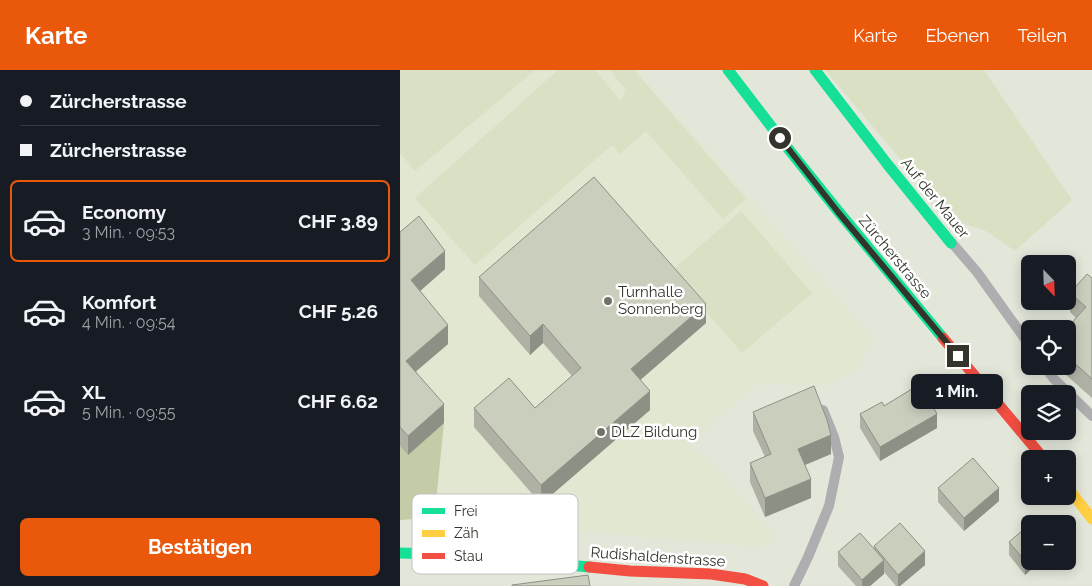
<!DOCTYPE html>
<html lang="de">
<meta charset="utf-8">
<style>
:root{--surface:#171b24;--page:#242831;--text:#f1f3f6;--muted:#9ea1a6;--line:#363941;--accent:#ea580c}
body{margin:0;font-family:Raleway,sans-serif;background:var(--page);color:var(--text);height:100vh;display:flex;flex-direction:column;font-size:19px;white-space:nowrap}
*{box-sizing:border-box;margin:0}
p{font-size:16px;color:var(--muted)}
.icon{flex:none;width:28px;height:28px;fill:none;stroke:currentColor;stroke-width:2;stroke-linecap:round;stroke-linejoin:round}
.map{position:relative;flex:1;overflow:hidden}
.side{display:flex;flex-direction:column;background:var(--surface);width:400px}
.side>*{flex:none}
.top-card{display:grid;align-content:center;height:110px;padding:0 20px;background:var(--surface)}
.needle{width:32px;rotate:157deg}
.buttons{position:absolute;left:621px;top:185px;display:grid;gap:10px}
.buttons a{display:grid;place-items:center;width:55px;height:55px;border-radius:8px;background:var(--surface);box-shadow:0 2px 12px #0003;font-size:25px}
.end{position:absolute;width:22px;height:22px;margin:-11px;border:6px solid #33352c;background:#fff;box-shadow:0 0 0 2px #fff}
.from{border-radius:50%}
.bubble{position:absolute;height:35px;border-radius:8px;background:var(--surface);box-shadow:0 2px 12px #0003;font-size:16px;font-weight:700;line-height:35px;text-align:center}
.top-card b{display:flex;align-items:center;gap:18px;height:48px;font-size:19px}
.top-card b+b{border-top:1px solid var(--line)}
.top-card i{width:12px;height:12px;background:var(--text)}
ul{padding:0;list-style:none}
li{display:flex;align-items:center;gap:15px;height:82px;margin:0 10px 8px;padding:0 10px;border:2px solid transparent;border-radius:8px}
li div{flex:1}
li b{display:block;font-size:19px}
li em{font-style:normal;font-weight:700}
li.current{border-color:var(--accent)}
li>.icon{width:45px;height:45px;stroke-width:1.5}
.cta{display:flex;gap:10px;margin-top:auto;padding:10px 20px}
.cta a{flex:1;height:58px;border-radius:8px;background:var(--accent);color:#fff;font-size:20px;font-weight:700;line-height:58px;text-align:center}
header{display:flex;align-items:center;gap:30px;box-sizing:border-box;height:70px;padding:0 25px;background:var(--accent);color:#fff}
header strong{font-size:24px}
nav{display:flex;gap:28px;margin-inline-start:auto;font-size:18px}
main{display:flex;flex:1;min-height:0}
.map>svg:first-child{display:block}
.built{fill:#e1e7d0}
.green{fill:#d9e0c4}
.forest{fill:#c3cca7}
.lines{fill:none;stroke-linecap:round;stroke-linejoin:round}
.lane{stroke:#aeaeb0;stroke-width:10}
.fast{stroke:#16e098;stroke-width:11}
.slow{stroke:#ffcf43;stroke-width:11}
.jam{stroke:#f24e42;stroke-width:11}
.wall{fill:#aeb1a3}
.shaded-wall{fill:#8d9084}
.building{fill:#cacebd;stroke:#8d9084}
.route{stroke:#33352c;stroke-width:6}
.poi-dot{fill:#717369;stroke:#fff;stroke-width:2}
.labels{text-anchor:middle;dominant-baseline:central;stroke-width:5;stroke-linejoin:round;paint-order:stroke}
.street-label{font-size:15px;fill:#33352c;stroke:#fff}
.poi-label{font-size:15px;fill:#33352c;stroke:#fff;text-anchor:start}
.key{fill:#fff;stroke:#c2c2c0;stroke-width:1}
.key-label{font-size:14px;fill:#33352c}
</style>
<header>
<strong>Karte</strong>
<nav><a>Karte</a><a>Ebenen</a><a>Teilen</a></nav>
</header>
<main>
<section class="side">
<div class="top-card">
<b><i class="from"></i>Zürcherstrasse</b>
<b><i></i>Zürcherstrasse</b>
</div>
<ul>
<li class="current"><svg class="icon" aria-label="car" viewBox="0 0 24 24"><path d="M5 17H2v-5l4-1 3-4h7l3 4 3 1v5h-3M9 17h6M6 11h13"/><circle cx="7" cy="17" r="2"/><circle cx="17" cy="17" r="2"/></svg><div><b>Economy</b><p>3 Min. · 09:53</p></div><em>CHF 3.89</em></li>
<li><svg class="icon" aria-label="car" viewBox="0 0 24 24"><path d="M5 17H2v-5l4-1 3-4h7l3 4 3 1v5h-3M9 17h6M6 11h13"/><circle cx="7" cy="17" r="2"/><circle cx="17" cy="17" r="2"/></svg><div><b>Komfort</b><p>4 Min. · 09:54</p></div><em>CHF 5.26</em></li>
<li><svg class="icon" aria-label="car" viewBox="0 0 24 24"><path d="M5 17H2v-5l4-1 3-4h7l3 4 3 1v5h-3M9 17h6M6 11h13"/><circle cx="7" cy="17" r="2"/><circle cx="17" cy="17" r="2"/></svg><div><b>XL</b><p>5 Min. · 09:55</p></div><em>CHF 6.62</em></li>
</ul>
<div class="cta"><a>Bestätigen</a></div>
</section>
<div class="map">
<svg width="692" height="516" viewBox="0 0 692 516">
<rect width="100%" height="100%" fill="#e3e7da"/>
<polygon class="built" points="0,0 236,0 472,267 459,298 426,315 357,314 286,375 306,387 375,466 361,477 297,471 14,449 0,450"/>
<g class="green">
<polygon points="0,0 135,0 15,101 0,83"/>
<polygon points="158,0 195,0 221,31 226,20 210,0 234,0 346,129 323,149 246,61 220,84 212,75 75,195 15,128"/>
<polygon points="425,0 584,0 672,130 615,181 586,161 552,150"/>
<polygon points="341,141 412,223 342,283 271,201"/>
</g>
<polygon class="forest" points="44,353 34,451 14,449 0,450 0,376 8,384"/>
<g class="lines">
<g class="lane">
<polyline points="552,173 577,202 630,276"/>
<polyline points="644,296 654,309 692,346"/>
<polyline points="394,516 408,487 429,436 439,387 434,367 423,340"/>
</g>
<g class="fast">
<polyline points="328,0 390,81 438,141 543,268"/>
<polyline points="415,0 488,95 551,173"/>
<polyline points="0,483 68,485 189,497"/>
</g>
<polyline class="slow" points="668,418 692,449"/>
<g class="jam">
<polyline points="543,268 644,389"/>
<polyline points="189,497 230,501 311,504 345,509 363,516"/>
</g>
</g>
<g class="wall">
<polygon points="0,162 45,199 20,221 48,274 16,301 44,353 8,385 0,376"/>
<polygon points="79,207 306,253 240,310 250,340 141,434 74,357 74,338 135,338 172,306 143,273 130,285 79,226"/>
<polygon points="692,208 692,328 656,296 668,296 668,259 676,248 670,242 670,223"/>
<polygon points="484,336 537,358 480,391 460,358 460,344"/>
<polygon points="353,342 431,384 404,395 411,428 365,447 350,412 350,393 365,387 353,361"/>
<polygon points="538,418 599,431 564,461 538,432"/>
<polygon points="609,472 630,491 641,491 625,505 609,485"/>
<polygon points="474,476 525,495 500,516 496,516 484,502 484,504 470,516 456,516 438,496 438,482 474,479"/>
</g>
<g class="shaded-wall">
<polygon points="45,181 45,199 11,229 11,210"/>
<polygon points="306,234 306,253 231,318 231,299"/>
<polygon points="143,254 143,273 130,285 130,266"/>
<polygon points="48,255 48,274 6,310 6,291"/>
<polygon points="250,321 250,340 141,434 141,415"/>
<polygon points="44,334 44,353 8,385 8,366"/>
<polygon points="537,344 537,358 480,391 480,377"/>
<polygon points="431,365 431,384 398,398 398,379"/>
<polygon points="411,409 411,428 365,447 365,428"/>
<polygon points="599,418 599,431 564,461 564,448"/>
<polygon points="525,481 525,495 500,516 498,516 498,505"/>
<polygon points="630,487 630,491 641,491 625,505 625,491"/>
<polygon points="484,490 484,504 470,516 462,516 462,510"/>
</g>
<g class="building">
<polygon points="194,107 306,234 231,299 250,321 141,415 74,338 109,308 135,338 181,298 143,254 130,266 79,207"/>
<polygon points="19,146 45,181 11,210 48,255 6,291 44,334 8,366 0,357 0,162"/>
<polygon points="687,204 692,208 692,309 668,287 668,259 666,259 686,237 670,223"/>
<polygon points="520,314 537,344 480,377 460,344 482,332 484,336"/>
<polygon points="414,316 427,350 431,365 398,379 411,409 365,428 350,393 371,384 353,342"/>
<polygon points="573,388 599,418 564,448 538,418"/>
<polygon points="500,453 525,481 498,505 474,476"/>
<polygon points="630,454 630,487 625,491 609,472"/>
<polygon points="460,463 484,490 462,510 438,482"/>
<polygon points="188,505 190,516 112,516 112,515"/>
</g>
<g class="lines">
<polyline class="route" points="380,68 438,142 558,286"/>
</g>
<g class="poi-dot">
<circle cx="208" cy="231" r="5"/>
<circle cx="201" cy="362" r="5"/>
</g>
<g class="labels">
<g class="street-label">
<text transform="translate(535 128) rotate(51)">Auf der Mauer</text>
<text transform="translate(495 187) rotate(50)">Zürcherstrasse</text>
<text transform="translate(258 487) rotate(4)">Rudishaldenstrasse</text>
</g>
<g class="poi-label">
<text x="218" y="222">Turnhalle<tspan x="218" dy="17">Sonnenberg</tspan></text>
<text x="211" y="362">DLZ Bildung</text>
</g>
</g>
<rect x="12" y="424" width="166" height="80" rx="8" class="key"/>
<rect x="22" y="438" width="23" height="6" fill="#16e098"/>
<rect x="22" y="460" width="23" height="7" fill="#ffcf43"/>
<rect x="22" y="483" width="23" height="6" fill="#f24e42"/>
<g class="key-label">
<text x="54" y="446">Frei</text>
<text x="54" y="468">Zäh</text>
<text x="54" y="491">Stau</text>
</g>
</svg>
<div class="buttons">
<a><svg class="needle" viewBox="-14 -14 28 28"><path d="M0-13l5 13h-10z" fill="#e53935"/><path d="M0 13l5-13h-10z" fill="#9ea1a6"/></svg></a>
<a><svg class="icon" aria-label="locate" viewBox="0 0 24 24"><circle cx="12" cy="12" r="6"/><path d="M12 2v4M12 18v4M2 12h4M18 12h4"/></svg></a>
<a><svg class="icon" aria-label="layers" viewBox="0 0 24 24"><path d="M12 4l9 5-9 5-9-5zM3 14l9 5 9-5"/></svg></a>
<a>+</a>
<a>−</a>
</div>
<i class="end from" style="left:380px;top:68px"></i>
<i class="end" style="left:558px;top:286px"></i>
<div class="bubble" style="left:511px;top:304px;width:92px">1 Min.</div>
</div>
</main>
